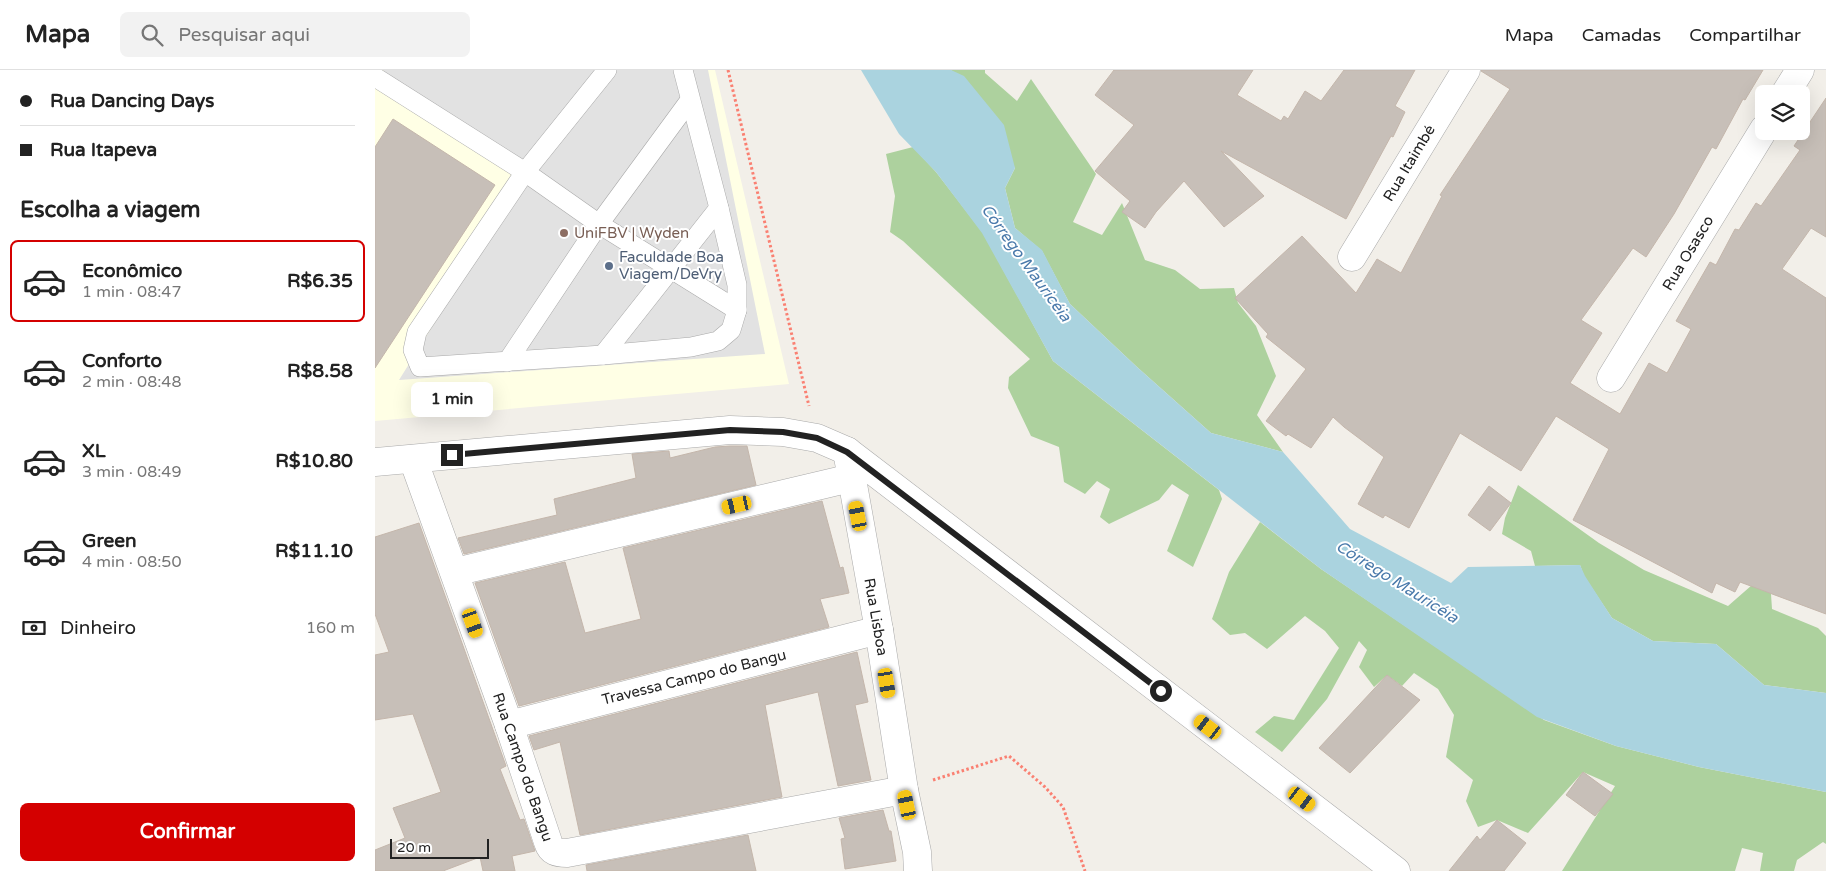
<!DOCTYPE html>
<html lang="pt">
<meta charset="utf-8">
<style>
:root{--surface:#fff;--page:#f2f2f2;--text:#222;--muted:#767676;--line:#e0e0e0;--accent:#d40000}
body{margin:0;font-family:"Varela Round",sans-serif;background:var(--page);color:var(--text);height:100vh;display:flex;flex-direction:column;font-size:19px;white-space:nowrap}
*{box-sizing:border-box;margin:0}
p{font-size:16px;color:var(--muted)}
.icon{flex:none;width:28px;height:28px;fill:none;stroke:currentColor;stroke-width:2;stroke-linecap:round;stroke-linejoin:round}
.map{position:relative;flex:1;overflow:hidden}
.details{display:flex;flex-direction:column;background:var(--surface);width:375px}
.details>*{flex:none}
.guide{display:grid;align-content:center;height:110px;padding:0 20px;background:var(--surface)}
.controls{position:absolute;left:1380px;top:15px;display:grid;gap:10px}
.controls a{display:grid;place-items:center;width:55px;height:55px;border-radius:8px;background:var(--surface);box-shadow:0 5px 20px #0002;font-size:25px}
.scale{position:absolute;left:15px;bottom:12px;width:99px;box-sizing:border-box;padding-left:5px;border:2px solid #222;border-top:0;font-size:14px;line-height:18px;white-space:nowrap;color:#222;-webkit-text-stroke:4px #fff;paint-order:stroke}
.end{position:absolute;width:22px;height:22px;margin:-11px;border:6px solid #222;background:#fff;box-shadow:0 0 0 2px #fff}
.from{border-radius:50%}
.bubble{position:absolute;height:35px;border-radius:8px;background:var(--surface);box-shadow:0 5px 20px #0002;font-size:16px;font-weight:700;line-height:35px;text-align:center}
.car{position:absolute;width:15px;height:30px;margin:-15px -8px;border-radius:6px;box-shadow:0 0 4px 1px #0007;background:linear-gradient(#f5c518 24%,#345 0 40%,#f5c518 0 76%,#345 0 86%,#f5c518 0)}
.guide b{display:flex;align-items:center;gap:18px;height:48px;font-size:19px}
.guide b+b{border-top:1px solid var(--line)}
.guide i{width:12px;height:12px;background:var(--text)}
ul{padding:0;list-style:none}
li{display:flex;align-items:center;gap:15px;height:82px;margin:0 10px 8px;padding:0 10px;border:2px solid transparent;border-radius:8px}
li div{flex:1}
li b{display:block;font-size:19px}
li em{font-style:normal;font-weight:700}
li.active{border-color:var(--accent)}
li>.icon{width:45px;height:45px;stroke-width:1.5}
h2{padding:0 20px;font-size:22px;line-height:60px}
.pay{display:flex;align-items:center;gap:12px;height:55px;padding:0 20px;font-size:19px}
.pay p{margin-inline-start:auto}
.cta{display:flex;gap:10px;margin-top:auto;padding:10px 20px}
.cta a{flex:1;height:58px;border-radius:8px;background:var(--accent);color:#fff;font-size:20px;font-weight:700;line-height:58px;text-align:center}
header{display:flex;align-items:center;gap:30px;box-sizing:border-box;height:70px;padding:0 25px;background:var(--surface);border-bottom:1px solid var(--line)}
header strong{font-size:24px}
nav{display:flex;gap:28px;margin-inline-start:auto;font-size:18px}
.search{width:350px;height:45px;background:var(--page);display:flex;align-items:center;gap:12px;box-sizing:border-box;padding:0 18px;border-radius:8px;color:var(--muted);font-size:19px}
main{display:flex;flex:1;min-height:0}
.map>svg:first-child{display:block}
.education{fill:#ffffe5}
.forest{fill:#add19e}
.parking{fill:#e2e2e2}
.water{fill:#aad3df}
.building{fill:#c7bfb8;stroke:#c4b6ab}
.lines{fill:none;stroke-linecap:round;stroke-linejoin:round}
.service-casing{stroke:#a9a9a9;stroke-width:20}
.minor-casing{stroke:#a9a9a9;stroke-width:29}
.path{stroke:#fa8072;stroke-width:3;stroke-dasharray:2.5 2.5;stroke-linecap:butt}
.service{stroke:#fff;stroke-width:19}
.minor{stroke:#fff;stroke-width:28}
.route{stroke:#222;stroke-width:6}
.education-dot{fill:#8d6e63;stroke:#fff;stroke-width:2}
.service-dot{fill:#5c6f8a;stroke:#fff;stroke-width:2}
.labels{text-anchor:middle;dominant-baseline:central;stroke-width:4;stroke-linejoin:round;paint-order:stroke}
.street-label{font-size:15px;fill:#222;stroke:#fff}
.education-label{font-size:15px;fill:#785e54;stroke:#fff;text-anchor:start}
.service-label{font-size:15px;fill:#4e5e75;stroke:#fff;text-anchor:start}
.water-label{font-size:16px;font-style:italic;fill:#4a7aab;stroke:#fff}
</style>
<header>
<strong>Mapa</strong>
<div class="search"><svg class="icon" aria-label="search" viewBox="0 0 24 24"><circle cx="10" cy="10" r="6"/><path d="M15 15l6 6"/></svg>Pesquisar aqui</div>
<nav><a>Mapa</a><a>Camadas</a><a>Compartilhar</a></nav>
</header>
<main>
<section class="details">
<div class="guide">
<b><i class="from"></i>Rua Dancing Days</b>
<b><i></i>Rua Itapeva</b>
</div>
<h2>Escolha a viagem</h2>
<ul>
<li class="active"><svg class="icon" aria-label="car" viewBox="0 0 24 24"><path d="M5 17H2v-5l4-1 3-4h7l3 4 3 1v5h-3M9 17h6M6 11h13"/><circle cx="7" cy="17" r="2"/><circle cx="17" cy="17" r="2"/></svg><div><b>Econômico</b><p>1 min · 08:47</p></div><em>R$6.35</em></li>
<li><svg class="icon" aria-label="car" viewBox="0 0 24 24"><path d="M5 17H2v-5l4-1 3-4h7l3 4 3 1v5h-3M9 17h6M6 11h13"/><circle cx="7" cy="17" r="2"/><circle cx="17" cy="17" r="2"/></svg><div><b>Conforto</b><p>2 min · 08:48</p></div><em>R$8.58</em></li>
<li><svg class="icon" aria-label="car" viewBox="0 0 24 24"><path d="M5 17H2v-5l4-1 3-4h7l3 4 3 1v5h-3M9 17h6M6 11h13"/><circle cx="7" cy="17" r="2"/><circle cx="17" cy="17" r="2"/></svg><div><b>XL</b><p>3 min · 08:49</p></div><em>R$10.80</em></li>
<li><svg class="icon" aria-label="car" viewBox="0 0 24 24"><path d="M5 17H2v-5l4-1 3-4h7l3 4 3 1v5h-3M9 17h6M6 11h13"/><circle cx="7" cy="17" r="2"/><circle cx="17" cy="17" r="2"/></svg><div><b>Green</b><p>4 min · 08:50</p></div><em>R$11.10</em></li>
</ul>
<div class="pay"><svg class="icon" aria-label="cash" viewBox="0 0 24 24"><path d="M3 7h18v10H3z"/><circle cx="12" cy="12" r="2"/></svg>Dinheiro<p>160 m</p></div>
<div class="cta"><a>Confirmar</a></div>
</section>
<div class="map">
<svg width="1451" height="801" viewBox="0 0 1451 801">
<rect width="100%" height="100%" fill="#f2efe9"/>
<polygon class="education" points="0,0 340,0 414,314 0,351"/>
<g class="forest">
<polygon points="576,0 610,0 610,3 642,31 656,9 721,104 698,152 727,165 747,133 770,190 800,200 825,219 859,218 863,233 881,256 901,306 882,345 908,382 836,363 762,297 695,234 667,181 640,158 630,118 640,98"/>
<polygon points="538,77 561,102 608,163 678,291 844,420 847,429 818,497 792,481 814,425 797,414 784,430 734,454 725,447 735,419 722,411 710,424 689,412 684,377 656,366 633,318 634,307 655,289 528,171 515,162 520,126 511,84"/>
<polygon points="1143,415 1224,473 1269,500 1353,536 1385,508 1396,524 1397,539 1443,558 1451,566 1451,623 1389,615 1341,574 1278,571 1237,548 1209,506 1205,495 1160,496 1156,481 1127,464 1130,448"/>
<polygon points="885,452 946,499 1169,650 1241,676 1324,697 1451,722 1451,774 1448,772 1422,790 1419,801 1385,801 1388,783 1367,778 1360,801 1187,801 1240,716 1208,702 1153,763 1122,750 1103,757 1091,731 1098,710 1071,687 1079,645 1063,619 1039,603 1027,616 1012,605 999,617 984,597 992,580 984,571 952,629 907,682 880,662 899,646 919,650 964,578 950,561 930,546 892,579 870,563 855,565 837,549 854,502"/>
</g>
<polygon class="parking" points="9,0 333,0 390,284 24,310 150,109 8,2"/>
<polygon class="water" points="486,0 576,0 589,6 629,55 640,98 630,118 640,158 667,180 695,234 762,297 836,363 908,382 975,459 1076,513 1093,497 1205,495 1210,506 1237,548 1278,571 1341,574 1389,615 1451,623 1451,722 1324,697 1241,676 1162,647 946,499 678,291 607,163 561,102 524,64"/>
<g class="building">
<polygon points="739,0 878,0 862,25 906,51 909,46 913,49 930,21 946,31 969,0 1040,0 1020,36 1030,42 1018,67 1016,66 971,149 846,81 889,126 849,157 809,111 781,142 770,158 747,142 755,131 720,101 759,55 720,25"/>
<polygon points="1107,0 1388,0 1370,30 1368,29 1341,79 1337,77 1299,144 1271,187 1258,178 1206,250 1227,263 1195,313 1245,344 1274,293 1292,303 1316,259 1301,251 1335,192 1341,195 1360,159 1364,160 1381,133 1386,136 1425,80 1419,76 1451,28 1451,167 1436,158 1407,199 1451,228 1451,544 1365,512 1360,522 1341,513 1337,523 1198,450 1234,379 1181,346 1146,401 1085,363 1034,458 1010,445 1008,448 983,434 1009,387 969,357 958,347 936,378 913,364 911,366 891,351 931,299 891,267 893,264 860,228 927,166 981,223 1002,189 1026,203 1067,126 1065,125 1135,19 1106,1"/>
<polygon points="18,49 120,115 0,298 0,77"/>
<polygon points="355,376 372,376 381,415 89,484 83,468 182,445 179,429 261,408 257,384 294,381 295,388 340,377"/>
<polygon points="1114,416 1136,433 1115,461 1093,445"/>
<polygon points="447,431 465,498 468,497 474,523 445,529 454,557 144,636 100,513 190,492 210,563 266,549 248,478"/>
<polygon points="44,453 131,696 125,699 145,750 149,749 160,781 137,786 140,801 108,801 105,787 68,801 0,801 0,780 30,768 18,738 66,722 38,644 0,650 0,585 14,582 0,544 0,467"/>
<polygon points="482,582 493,632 480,635 496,710 463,716 443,622 390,635 407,727 205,765 185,672 159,680 154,666"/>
<polygon points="1012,605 1045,630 975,703 944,678"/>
<polygon points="1208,702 1238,724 1220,746 1191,725"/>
<polygon points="508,740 514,761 516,761 521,791 470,799 466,769 470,768 464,748"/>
<polygon points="1122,750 1151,773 1129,801 1074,801 1102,766 1105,770"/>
<polygon points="373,765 381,801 212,801 211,795"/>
</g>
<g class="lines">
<defs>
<g id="service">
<polyline points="232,0 150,102 42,262 38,280 45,297 228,285 316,277 343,271 356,260 362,240 362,215 344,138 308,0"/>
<polyline points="0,7 150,102 224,154 362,240"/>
<polyline points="228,285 344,138"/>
<polyline points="132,292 224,154 315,30"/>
</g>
<g id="minor">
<polyline points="1410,24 1425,0"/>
<polyline points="977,187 1091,0"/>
<polyline points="1236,308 1389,59"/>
<polyline points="472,381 504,560 529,720 542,782 543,801"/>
<path d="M38,389L134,655L173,772C176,782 182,783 192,783L529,720"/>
<polyline points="0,392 355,360 408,362 442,368 472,381 1021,801"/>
<polyline points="80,502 476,408"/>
<polyline points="134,655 504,560"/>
</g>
</defs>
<use href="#service" class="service-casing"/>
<use href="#minor" class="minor-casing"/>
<g class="path">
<polyline points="353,0 434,336"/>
<polyline points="558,710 634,686 670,717 688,737 710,801"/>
</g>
<use href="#service" class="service"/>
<use href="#minor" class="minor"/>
</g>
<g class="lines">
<polyline class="route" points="77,385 355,360 408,362 442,368 472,382 786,621"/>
</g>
<circle class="education-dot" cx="189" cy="163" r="5"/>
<circle class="service-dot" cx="234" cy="196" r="5"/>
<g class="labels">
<g class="street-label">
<text transform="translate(1034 93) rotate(-59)">Rua Itaimbé</text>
<text transform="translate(1313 183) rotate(-59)">Rua Osasco</text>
<text transform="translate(501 547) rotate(80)">Rua Lisboa</text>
<text transform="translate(319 607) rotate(-14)">Travessa Campo do Bangu</text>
<text transform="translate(148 697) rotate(71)">Rua Campo do Bangu</text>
</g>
<g class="education-label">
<text x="199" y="163">UniFBV | Wyden</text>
</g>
<g class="service-label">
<text x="244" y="187">Faculdade Boa<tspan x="244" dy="17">Viagem/DeVry</tspan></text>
</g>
<g class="water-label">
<text transform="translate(651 193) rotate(54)">Córrego Mauricéia</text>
<text transform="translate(1022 512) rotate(32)">Córrego Mauricéia</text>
</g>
</g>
</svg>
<div class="controls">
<a><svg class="icon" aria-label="layers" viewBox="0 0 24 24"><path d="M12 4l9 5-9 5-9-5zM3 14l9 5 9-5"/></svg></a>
</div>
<div class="scale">20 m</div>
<i class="end from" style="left:786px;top:621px"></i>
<i class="end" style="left:77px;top:385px"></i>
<div class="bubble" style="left:36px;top:312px;width:82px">1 min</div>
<i class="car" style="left:362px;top:435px;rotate:257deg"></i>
<i class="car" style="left:483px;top:446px;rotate:349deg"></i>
<i class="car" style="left:98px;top:553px;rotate:160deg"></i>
<i class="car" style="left:512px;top:613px;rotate:171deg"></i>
<i class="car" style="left:833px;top:657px;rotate:307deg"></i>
<i class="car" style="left:927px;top:729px;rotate:127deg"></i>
<i class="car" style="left:532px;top:735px;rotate:348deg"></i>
</div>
</main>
